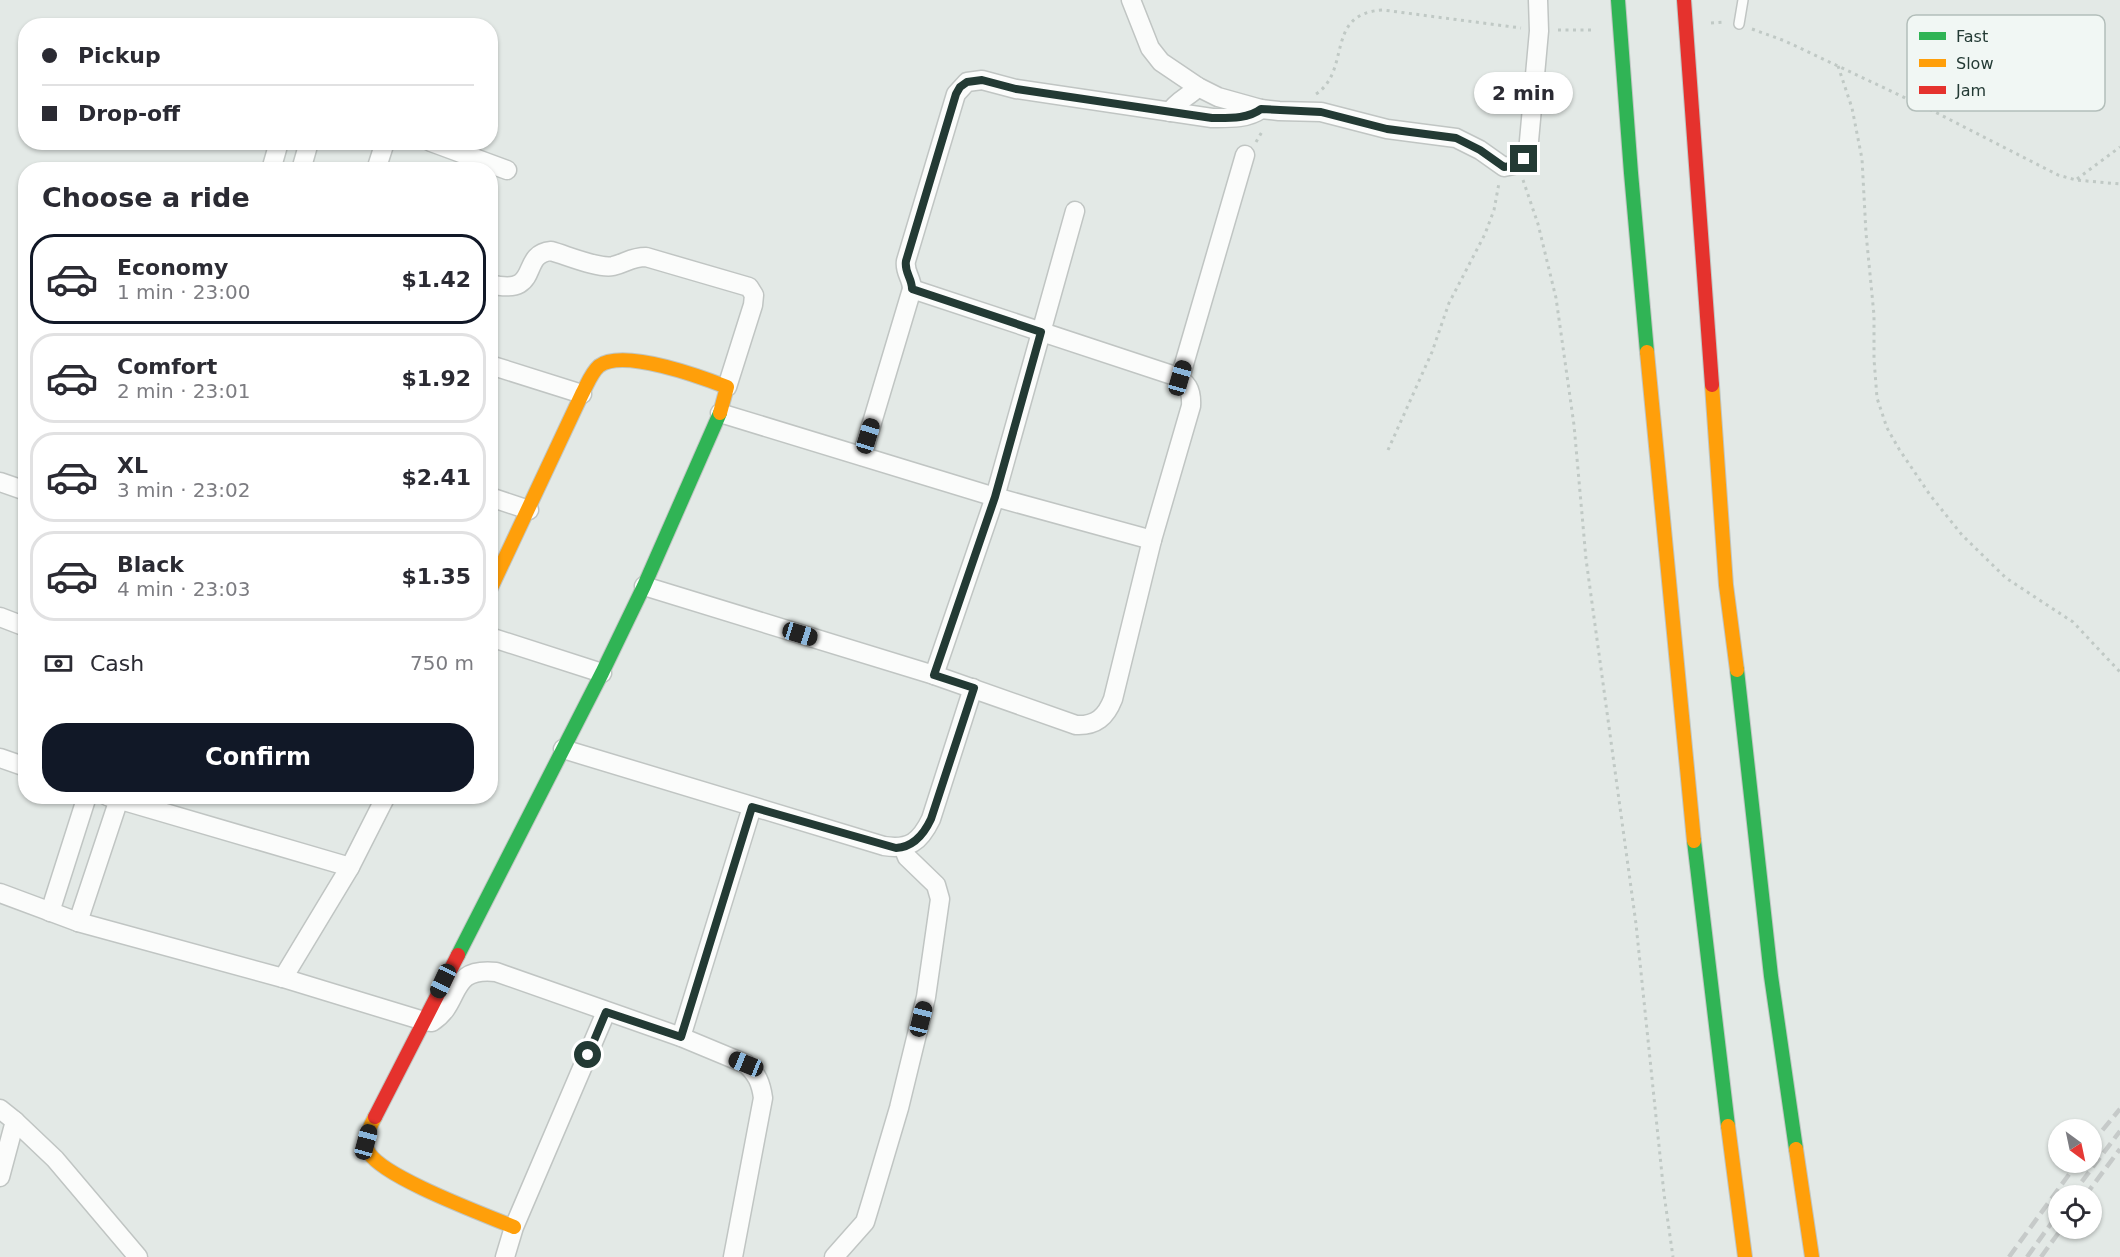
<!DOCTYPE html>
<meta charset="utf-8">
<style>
:root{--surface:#fff;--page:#f2f2f3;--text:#2b2b33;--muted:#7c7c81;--line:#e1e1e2;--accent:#111827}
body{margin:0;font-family:"DejaVu Sans",sans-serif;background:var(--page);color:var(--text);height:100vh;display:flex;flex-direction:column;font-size:22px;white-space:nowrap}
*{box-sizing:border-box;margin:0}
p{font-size:20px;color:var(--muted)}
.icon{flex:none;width:33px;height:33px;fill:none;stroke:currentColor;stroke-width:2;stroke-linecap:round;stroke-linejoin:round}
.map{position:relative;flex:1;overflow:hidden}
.panel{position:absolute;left:18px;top:162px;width:480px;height:642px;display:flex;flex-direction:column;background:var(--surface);border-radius:24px;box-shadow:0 2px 4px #0004}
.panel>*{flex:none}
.banner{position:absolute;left:18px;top:18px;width:480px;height:132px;border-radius:24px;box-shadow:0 2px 4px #0004;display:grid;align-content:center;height:132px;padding:0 24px;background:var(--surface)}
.needle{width:39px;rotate:147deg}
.controls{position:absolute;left:2048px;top:1119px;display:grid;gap:12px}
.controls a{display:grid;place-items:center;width:54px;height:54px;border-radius:50%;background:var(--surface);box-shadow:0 2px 4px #0004;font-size:30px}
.end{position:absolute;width:27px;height:27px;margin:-14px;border:8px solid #233a34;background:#fff;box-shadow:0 0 0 3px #fff}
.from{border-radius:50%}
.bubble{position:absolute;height:42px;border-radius:21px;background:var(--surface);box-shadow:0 2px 4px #0004;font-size:20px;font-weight:700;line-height:42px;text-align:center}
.car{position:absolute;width:18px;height:36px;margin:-18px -9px;border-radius:8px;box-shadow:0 0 4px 2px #0007;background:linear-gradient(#222 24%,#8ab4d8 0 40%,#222 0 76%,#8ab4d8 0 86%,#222 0)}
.banner b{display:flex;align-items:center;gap:21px;height:57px;font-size:22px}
.banner b+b{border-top:2px solid var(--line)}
.banner i{width:15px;height:15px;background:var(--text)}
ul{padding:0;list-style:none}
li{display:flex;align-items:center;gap:18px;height:90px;margin:0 12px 9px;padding:0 12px;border:3px solid var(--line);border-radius:24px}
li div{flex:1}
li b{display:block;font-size:22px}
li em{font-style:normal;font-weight:700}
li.current{border-color:var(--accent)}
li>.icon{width:54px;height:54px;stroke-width:1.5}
h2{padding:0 24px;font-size:27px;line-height:72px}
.pay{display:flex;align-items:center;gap:15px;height:66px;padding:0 24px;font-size:22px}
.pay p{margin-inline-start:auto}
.primary-button{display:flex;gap:12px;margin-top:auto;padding:12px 24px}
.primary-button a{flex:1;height:69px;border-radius:24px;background:var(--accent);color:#fff;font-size:24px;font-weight:700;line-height:69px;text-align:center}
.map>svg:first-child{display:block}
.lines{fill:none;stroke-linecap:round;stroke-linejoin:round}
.lane-casing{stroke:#c0c5c3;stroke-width:12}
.street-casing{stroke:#c0c5c3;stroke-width:21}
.fast-casing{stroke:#c0c6c3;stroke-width:16}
.slow-casing{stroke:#c0c6c3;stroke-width:16}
.jam-casing{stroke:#c0c6c3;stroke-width:16}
.path{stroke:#c0c9c5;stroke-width:3;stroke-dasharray:3 4.5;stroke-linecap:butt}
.lane{stroke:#fbfcfb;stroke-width:9}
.street{stroke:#fbfcfb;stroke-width:18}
.fast{stroke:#30b455;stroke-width:14}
.slow{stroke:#ff9f0a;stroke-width:14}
.jam{stroke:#e5322d;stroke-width:14}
.rail{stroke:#c6cac9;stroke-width:4.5;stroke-dasharray:12 6;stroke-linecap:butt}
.route{stroke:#233a34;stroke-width:8}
.key{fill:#f1f7f4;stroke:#b3beba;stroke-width:1.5}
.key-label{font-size:16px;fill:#233a34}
</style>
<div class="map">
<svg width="2120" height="1257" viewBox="0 0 2120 1257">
<rect width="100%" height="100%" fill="#e3e9e6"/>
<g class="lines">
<defs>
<polyline id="lane" points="1739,24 1743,0"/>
<g id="street">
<polyline points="1131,0 1150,48 1161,62 1198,87 1218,97 1261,109 1279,111 1321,112 1387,129 1456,138 1480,150 1504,167 1518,164 1528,152 1539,31 1538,0"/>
<path d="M1170,112C1177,100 1189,97 1198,87"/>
<polyline points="431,142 507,170"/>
<polyline points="271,170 279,142"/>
<polyline points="301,170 309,142"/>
<polyline points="376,170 385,142"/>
<path d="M490,284C543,297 518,254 551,251C566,255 598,269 613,266C626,263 631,257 646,257L749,287L754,295L753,305L727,387"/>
<polyline points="490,365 582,394"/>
<polyline points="1180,378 1245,155"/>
<polyline points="720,413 995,497 1152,540"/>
<path d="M862,456L912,289C912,278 904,272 906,261L956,94L967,82L982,80L1016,89L1212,118C1228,118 1248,119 1261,109"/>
<polyline points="0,482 26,491"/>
<polyline points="490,497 529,510"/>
<path d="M644,586L934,675L1076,725C1096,726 1106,717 1113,699L1152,540L1191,406C1192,390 1187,381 1172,375L912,289"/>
<polyline points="0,617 26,627"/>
<polyline points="490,637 602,673"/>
<polyline points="934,675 995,497 1075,211"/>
<path d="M563,749L884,846C909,850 920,842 931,819L973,688"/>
<polyline points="0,758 26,767"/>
<polyline points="107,796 350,867"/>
<path d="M0,893L78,922L283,978L424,1021L432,1022C463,1002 447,967 496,972L681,1037L746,1064C757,1074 761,1083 763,1098L733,1257"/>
<polyline points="50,912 87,796"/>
<polyline points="78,922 120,796"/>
<polyline points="283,978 350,867 386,796"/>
<polyline points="681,1037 752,807"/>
<polyline points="0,1109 15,1121 0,1177"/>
<polyline points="15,1121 55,1159 138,1257"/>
<polyline points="505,1257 514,1227 606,1012"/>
<polyline points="834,1257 865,1222 872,1199 899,1108 926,997 940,899 936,885 907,857 903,847"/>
</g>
<g id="fast">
<polyline points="1618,0 1631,173 1647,352"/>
<polyline points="1737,670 1771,976 1796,1149"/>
<polyline points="1694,841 1728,1126"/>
<polyline points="458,955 602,673 644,586 720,413"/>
</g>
<g id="slow">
<polyline points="1647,352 1694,841"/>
<polyline points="1712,385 1726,585 1737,670"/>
<path d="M490,590L582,394C587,385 591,373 599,366C623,348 701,377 727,387L720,413"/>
<path d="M375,1117C370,1126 362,1142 369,1153C385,1178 483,1214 514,1227"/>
<polyline points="1728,1126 1745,1257"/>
<polyline points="1796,1149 1812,1257"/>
</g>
<g id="jam">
<polyline points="1684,0 1712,385"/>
<polyline points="375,1117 458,955"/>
</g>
</defs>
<use href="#lane" class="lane-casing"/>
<use href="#street" class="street-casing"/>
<use href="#fast" class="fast-casing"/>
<use href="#slow" class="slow-casing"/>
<use href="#jam" class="jam-casing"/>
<g class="path">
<polyline points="1711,23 1725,22"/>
<polyline points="1752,29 1785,41 1933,111 2058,175 2076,180 2120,184"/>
<polyline points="1558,30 1592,30"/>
<polyline points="1838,66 1852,108 1862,159 1866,233 1874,315 1874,359 1877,398 1887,428 1899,449 1930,495 1962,535 2006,578 2073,622 2120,672"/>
<path d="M1316,94C1352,70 1324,13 1383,10L1521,28"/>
<polyline points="1256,142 1263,130"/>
<polyline points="2077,179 2120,147"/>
<polyline points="1523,180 1538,224 1556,298 1574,425 1586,559 1636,924 1664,1194 1673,1257"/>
<polyline points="1388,450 1432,352 1449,303 1485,234 1494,210 1499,183"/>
</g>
<use href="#lane" class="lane"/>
<use href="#street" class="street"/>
<use href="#fast" class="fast"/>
<use href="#slow" class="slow"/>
<use href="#jam" class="jam"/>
<g class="rail">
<polyline points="2091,1144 2120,1109"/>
<polyline points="2071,1196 2120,1131"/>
<polyline points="2085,1196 2120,1149"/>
<polyline points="2009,1257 2078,1162"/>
<polyline points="2027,1257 2058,1214"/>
<polyline points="2041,1257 2062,1228"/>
</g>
</g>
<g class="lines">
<path class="route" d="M588,1055L606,1012L681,1037L752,807L896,848C914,847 924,834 931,819L974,688L934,675L995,497L1041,332L912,289C912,278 904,272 906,261L956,94L960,87L967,82L982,80L1016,89L1212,118C1229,118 1248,119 1261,109L1321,112L1387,129L1456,138L1480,150L1504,167L1511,166L1524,159"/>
</g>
<rect x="1907" y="15" width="198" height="96" rx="9" class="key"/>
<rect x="1919" y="32" width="27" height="8" fill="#30b455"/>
<rect x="1919" y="59" width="27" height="8" fill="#ff9f0a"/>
<rect x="1919" y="86" width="27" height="8" fill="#e5322d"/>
<g class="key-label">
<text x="1956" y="42">Fast</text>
<text x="1956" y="69">Slow</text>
<text x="1956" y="96">Jam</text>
</g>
</svg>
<div class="controls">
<a><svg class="needle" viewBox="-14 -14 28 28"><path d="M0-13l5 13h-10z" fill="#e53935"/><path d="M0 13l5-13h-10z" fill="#7c7c81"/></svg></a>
<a><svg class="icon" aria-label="locate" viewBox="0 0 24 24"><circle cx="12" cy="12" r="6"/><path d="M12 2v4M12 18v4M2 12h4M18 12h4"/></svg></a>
</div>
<i class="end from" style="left:588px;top:1055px"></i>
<i class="end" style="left:1524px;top:159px"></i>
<div class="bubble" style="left:1474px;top:72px;width:99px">2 min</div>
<i class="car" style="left:1180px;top:378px;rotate:16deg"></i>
<i class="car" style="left:868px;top:436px;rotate:17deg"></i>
<i class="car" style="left:800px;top:634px;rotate:107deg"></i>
<i class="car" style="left:443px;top:981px;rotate:205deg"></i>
<i class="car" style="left:921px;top:1019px;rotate:14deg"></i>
<i class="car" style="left:746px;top:1064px;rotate:292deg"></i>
<i class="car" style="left:366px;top:1142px;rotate:15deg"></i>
<div class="banner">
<b><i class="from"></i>Pickup</b>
<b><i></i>Drop-off</b>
</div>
<section class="panel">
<h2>Choose a ride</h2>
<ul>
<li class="current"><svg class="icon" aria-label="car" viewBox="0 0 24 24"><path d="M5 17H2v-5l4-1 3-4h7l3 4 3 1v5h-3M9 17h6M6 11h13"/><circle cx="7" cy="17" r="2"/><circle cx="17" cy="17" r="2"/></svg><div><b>Economy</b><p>1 min · 23:00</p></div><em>$1.42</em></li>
<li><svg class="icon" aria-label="car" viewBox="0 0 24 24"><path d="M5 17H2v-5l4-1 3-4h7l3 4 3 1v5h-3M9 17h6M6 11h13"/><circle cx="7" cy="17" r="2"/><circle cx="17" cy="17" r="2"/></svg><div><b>Comfort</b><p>2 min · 23:01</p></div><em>$1.92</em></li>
<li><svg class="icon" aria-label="car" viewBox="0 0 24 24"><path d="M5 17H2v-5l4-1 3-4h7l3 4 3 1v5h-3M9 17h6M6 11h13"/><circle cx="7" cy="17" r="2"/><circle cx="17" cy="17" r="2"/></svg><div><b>XL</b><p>3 min · 23:02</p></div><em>$2.41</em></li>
<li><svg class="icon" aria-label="car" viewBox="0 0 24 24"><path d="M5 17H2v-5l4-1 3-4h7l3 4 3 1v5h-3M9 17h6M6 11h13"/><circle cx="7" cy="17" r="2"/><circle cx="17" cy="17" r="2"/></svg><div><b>Black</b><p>4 min · 23:03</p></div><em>$1.35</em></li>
</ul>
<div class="pay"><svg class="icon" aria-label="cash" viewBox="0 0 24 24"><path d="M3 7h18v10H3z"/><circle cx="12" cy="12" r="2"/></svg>Cash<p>750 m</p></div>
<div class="primary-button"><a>Confirm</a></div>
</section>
</div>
